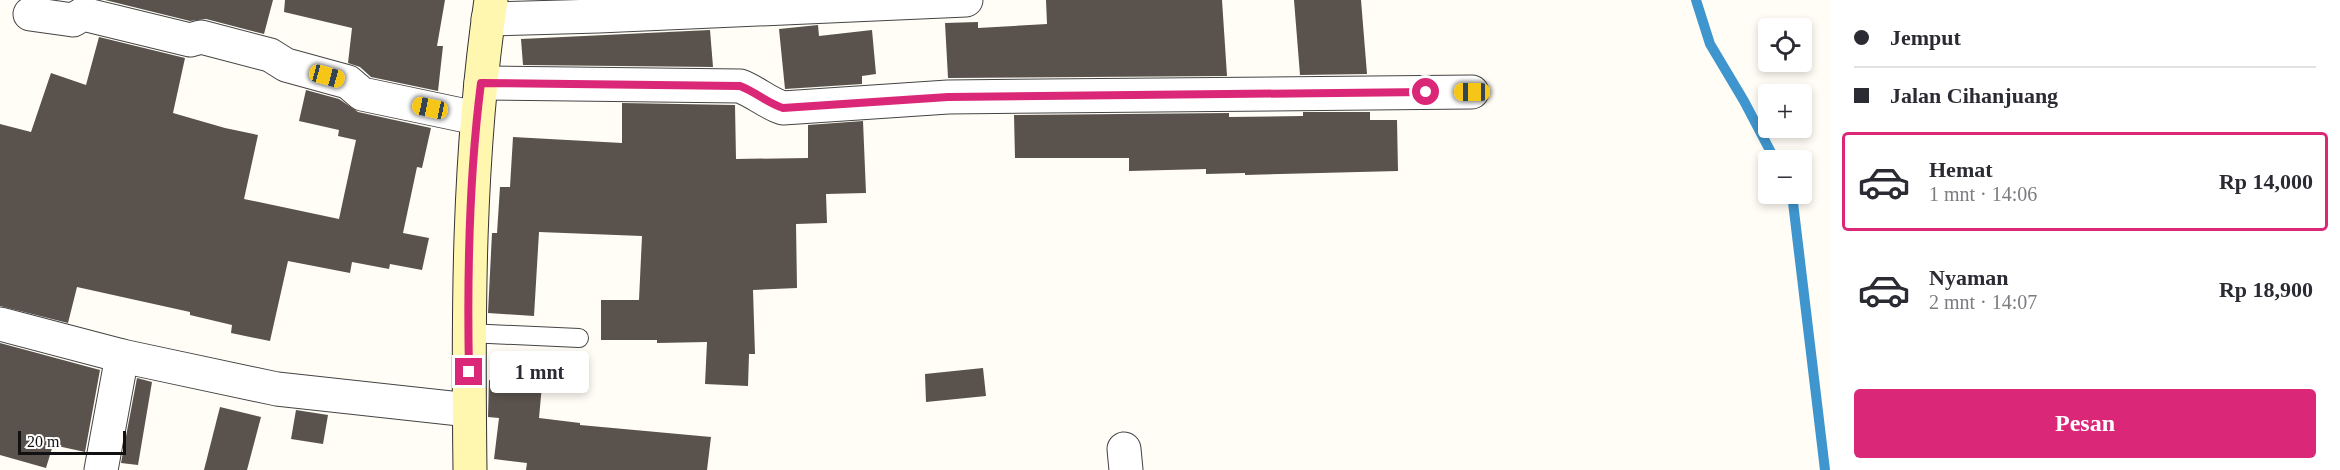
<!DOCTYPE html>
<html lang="id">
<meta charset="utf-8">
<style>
:root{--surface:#fff;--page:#f7f7f7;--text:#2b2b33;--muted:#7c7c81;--line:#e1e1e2;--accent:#db2777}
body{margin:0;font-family:Georgia,serif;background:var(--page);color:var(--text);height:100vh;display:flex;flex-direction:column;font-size:22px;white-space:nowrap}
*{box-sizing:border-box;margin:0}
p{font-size:20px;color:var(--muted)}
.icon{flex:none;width:33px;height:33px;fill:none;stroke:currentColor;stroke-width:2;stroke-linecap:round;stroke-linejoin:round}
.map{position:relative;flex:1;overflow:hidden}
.panel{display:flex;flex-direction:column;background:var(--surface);width:510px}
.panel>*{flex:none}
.guide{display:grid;align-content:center;height:132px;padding:0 24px;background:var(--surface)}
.controls{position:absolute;left:1758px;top:18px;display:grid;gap:12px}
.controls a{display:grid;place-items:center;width:54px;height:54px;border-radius:6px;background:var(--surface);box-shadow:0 3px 9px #0003;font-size:30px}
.scale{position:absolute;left:18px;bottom:15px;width:108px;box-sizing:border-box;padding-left:6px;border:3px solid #111;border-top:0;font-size:16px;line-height:21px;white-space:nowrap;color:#111;-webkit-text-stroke:4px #fff;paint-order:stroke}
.end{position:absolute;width:27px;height:27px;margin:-14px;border:8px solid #db2777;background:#fff;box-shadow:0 0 0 3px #fff}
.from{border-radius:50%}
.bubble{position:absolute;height:42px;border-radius:6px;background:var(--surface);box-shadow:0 3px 9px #0003;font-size:20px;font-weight:700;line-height:42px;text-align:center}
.car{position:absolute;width:18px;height:36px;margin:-18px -9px;border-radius:8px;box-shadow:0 0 4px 2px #0007;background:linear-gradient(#f5c518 24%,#345 0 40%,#f5c518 0 76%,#345 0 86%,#f5c518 0)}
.guide b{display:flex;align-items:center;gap:21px;height:57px;font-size:22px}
.guide b+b{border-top:2px solid var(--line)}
.guide i{width:15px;height:15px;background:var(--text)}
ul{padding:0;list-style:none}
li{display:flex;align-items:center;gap:18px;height:99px;margin:0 12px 9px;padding:0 12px;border:3px solid transparent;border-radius:6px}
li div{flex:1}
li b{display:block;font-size:22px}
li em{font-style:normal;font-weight:700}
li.current{border-color:var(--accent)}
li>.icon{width:54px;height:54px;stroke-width:1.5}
.cta{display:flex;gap:12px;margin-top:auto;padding:12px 24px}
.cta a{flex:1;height:69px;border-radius:6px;background:var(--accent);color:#fff;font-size:24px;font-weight:700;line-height:69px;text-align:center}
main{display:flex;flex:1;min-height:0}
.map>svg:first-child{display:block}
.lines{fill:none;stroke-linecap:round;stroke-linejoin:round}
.stream{stroke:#3f96cf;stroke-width:10}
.building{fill:#5a524d}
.lane-casing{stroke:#444;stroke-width:20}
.street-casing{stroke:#444;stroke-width:35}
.secondary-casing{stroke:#333;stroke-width:35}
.lane{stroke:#fff;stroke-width:18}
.street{stroke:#fff;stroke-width:33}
.secondary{stroke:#fff6b0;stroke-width:33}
.route{stroke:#db2777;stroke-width:8}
</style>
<main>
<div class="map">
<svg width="1830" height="470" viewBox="0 0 1830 470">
<rect width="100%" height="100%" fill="#fffdf5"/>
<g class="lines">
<g class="stream">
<polyline points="1696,0 1710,44 1744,101 1775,160"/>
<polyline points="1792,194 1825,470"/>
</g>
</g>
<g class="building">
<polygon points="105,0 273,0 264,34 206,19 190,21"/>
<polygon points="285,0 445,0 437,46 443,46 438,91 371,77 360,67 348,63 352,28 284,12"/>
<polygon points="1046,0 1222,0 1227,76 948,78 945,23 978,22 978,28 1047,24"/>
<polygon points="1294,0 1361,0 1367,74 1300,75"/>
<polygon points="818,25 819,36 872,30 876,74 862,76 862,84 785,89 779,29"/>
<polygon points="710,30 713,67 523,65 521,39"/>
<polygon points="99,37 185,58 173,113 225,128 258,135 244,199 339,219 356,140 338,136 339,130 299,121 306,90 339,99 358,112 431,128 422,168 417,167 403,233 429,238 422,270 390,264 389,269 352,262 350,273 288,261 270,341 231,333 232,325 190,315 190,312 77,287 68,323 0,306 0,124 31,132 51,73 86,85"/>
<polygon points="622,103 735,105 736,159 808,158 808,125 863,121 866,193 826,194 827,223 796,224 797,288 753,290 755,354 749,354 748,386 705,384 707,342 657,343 657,340 601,340 601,300 639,300 642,236 539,232 534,316 488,313 492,233 497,233 500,187 510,187 513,137 622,143"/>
<polygon points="1303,112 1370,112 1370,120 1397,120 1398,171 1245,175 1245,173 1206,174 1206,169 1129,171 1129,158 1015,158 1014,115 1229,113 1229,117 1303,116"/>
<polygon points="0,343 100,370 85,452 53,445 46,468 0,455"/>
<polygon points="983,368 986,396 926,402 925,374"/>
<polygon points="137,378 152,382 138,465 121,463"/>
<polygon points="489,380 542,385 539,418 580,423 580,425 711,437 707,470 526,470 527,463 494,459 499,418 488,417"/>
<polygon points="220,407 261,417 247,470 204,470"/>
<polygon points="296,410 328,415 323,444 291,439"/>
</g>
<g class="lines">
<defs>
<polyline id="lane" points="468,333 579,338"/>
<g id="street">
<polyline points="30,14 73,20 83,14 190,40 201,37 270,55 286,65 348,82 362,94 476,118"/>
<polyline points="488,19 599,16 966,0"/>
<path d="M481,83L740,86C756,92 767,103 783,108L948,97L1472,92"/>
<polyline points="0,324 122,356 277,389 469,410"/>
<polyline points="1124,449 1126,470"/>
<polyline points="101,470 122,356"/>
</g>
<path id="secondary" d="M470,470C468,313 468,156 491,0"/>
</defs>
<use href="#lane" class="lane-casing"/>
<use href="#street" class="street-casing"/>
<use href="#secondary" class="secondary-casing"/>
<use href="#lane" class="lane"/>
<use href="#street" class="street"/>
<use href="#secondary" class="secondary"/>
</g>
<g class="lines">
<path class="route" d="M469,372C467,277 469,176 481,83L740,86C756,92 767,103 783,108L948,97L1426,92"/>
</g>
</svg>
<div class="controls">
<a><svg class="icon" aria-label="locate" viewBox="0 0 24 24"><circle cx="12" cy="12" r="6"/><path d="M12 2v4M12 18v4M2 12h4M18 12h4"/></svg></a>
<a>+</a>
<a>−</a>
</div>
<div class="scale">20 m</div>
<i class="end from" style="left:1426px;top:92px"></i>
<i class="end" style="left:469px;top:372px"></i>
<div class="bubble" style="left:490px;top:351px;width:99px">1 mnt</div>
<i class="car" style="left:327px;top:76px;rotate:105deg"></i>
<i class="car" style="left:1472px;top:92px;rotate:270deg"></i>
<i class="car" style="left:430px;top:108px;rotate:282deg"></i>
</div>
<section class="panel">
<div class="guide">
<b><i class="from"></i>Jemput</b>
<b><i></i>Jalan Cihanjuang</b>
</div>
<ul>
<li class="current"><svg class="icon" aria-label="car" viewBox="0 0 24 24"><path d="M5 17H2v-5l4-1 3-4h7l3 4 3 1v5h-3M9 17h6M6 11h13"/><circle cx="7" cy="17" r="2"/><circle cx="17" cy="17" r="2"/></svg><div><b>Hemat</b><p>1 mnt · 14:06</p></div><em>Rp 14,000</em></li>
<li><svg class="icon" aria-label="car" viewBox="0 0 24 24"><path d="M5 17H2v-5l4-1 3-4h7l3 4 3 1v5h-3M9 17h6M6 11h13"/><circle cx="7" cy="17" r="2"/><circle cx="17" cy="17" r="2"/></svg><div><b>Nyaman</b><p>2 mnt · 14:07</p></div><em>Rp 18,900</em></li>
</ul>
<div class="cta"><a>Pesan</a></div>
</section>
</main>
